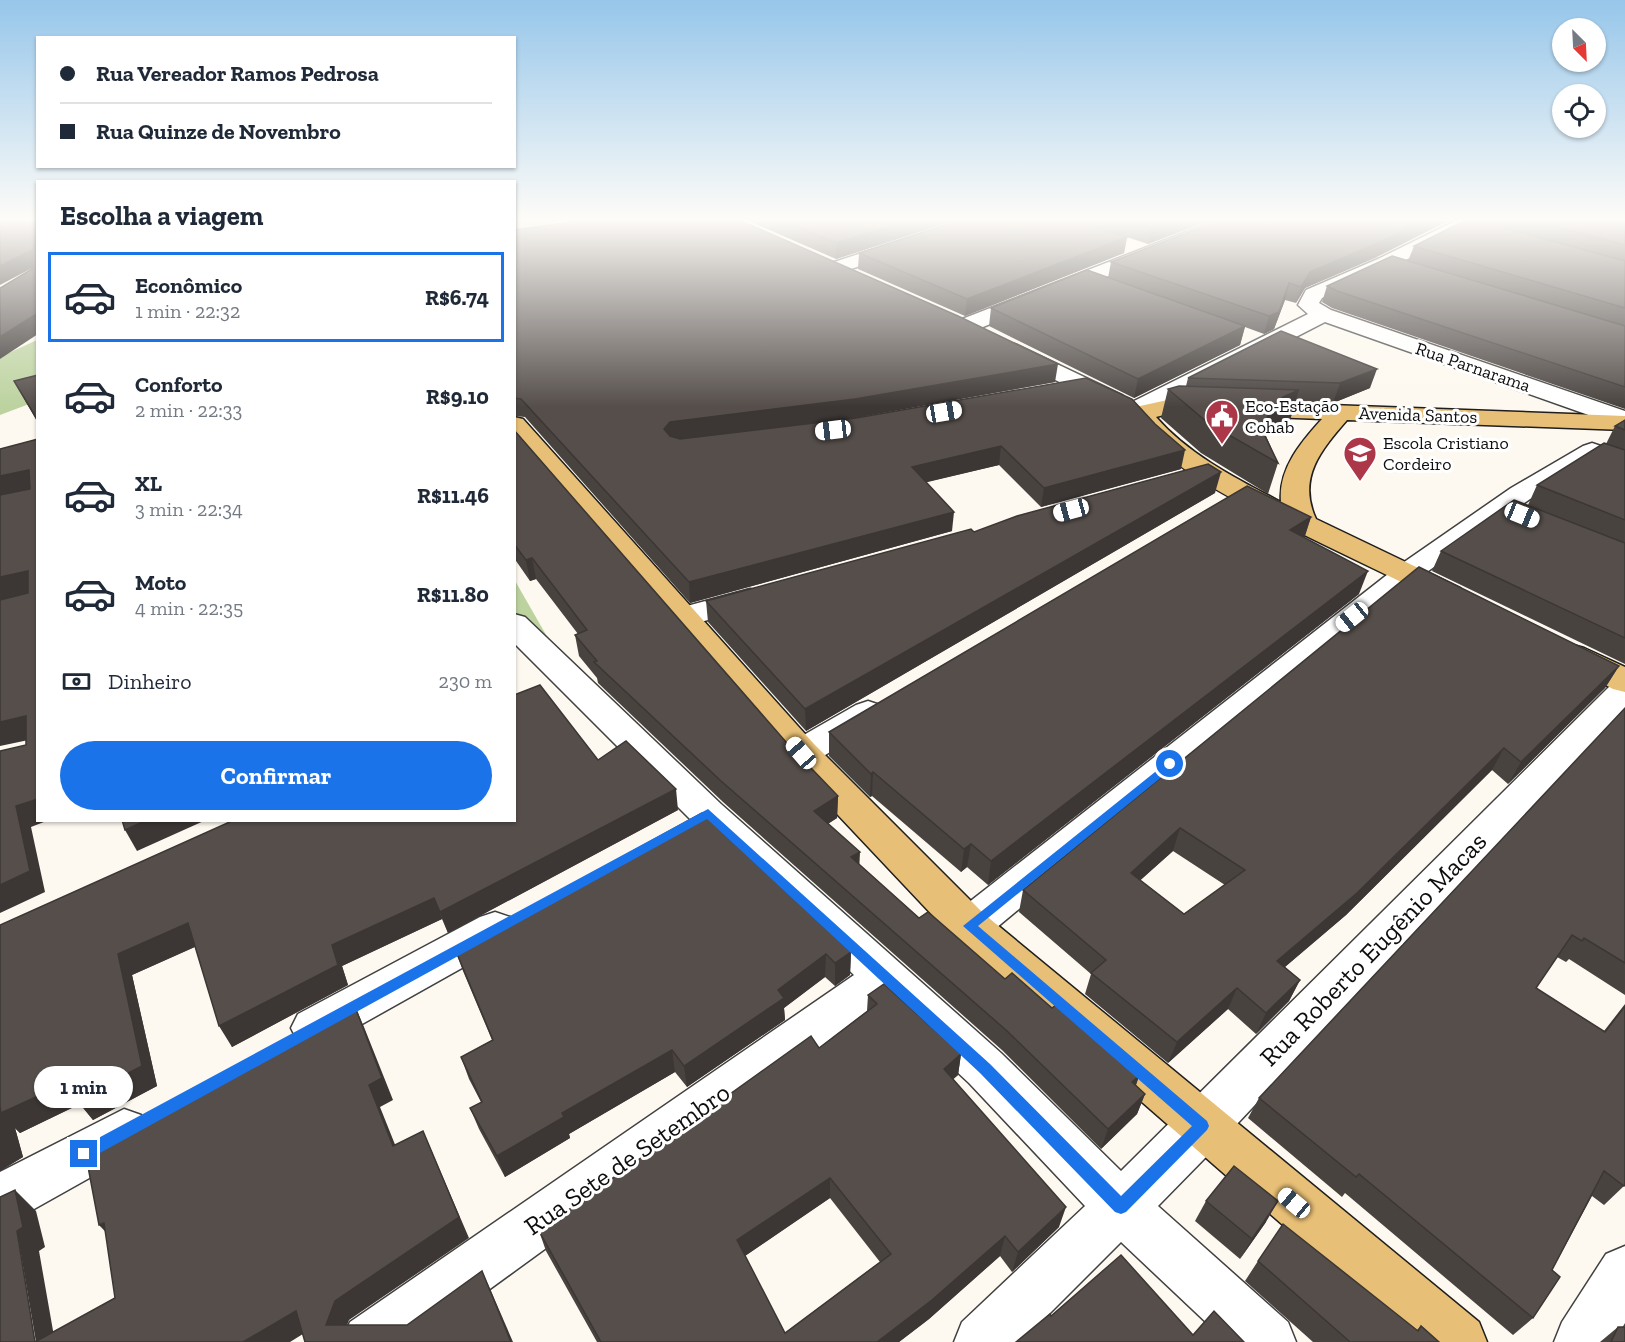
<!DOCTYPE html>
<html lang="pt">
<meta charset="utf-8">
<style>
:root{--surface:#fff;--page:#f2f2f3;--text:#1f2937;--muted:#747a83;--line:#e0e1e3;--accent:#1a73e8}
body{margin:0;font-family:"Zilla Slab",serif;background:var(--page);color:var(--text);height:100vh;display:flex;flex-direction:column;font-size:22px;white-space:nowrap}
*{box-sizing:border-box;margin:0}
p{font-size:20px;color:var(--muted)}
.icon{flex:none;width:33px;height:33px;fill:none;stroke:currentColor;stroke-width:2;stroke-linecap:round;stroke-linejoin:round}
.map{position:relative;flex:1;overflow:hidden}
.details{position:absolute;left:36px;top:180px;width:480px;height:642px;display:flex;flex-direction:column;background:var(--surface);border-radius:0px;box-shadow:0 2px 4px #0004}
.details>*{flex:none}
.hud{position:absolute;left:36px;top:36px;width:480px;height:132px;border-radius:0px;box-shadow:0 2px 4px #0004;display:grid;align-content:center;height:132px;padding:0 24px;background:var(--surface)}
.needle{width:39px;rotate:156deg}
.controls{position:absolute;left:1552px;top:18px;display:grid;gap:12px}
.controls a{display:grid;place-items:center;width:54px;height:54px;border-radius:50%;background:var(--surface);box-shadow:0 2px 4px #0004;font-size:30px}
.end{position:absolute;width:27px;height:27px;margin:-14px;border:8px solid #1a73e8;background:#fff;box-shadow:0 0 0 3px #fff}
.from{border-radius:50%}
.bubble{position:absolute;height:42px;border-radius:21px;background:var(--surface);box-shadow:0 2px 4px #0004;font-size:20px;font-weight:800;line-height:42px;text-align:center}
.car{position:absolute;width:18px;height:36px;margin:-18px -9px;border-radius:8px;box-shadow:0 0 4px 2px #0007;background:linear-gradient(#fff 24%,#345 0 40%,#fff 0 76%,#345 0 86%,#fff 0)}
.hud b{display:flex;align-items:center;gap:21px;height:57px;font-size:22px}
.hud b+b{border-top:2px solid var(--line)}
.hud i{width:15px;height:15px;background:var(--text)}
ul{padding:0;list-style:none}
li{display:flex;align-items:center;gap:18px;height:90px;margin:0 12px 9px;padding:0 12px;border:3px solid transparent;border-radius:0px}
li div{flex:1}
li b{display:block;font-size:22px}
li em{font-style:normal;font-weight:800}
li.selected{border-color:var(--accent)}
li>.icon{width:54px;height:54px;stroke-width:1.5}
h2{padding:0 24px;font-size:27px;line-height:72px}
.pay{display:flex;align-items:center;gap:15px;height:66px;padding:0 24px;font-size:22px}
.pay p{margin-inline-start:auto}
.action{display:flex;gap:12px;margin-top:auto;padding:12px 24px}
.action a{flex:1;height:69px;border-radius:36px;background:var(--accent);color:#fff;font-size:24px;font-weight:800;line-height:69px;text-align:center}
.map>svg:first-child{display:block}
.forest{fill:#bcd29f}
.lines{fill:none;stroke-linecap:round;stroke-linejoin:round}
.minor-casing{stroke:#404040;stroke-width:3}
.major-casing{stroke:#1e1e1e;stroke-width:3}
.minor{fill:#fff;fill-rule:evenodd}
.major{fill:#e7bf76;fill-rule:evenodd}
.wall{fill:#494340;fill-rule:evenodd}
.shaded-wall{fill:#3c3734}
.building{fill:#554e4b;stroke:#3c3734;stroke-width:1.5;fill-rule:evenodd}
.route{fill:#1a73e8}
.labels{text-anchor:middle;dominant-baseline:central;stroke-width:6;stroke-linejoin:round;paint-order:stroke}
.far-street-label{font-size:18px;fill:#0d0d0d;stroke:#fff}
.far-poi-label{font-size:18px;fill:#0d0d0d;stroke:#fff;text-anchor:start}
.near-street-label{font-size:26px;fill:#0d0d0d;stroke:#fff}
</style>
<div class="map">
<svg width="1625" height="1342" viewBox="0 0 1625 1342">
<rect width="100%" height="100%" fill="#fdf9f0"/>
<g class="forest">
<polygon points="515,219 556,219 555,236 515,244"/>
<polygon points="37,340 37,401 0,415 0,357"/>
<polygon points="514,579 549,640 515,622"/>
</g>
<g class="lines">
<defs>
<g id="minor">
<polygon points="966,219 992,219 989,223 842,272 828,272 825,268 828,264"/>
<polygon points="1219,219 1243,219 1240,223 973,331 965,332 957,331 954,326 957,321"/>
<polygon points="1459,219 1481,219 1478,223 1392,267 1322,298 1319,303 1331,310 1625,411 1625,426 1614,424 1325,322 1144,415 1135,417 1126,415 1123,410 1126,405 1308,314 1298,305 1306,290 1378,259"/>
<polygon points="1015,344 1122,395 1126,400 1122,405 1114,407 1106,405 1007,356 1004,351 1007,346"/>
<polygon points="1592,443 1625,454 1625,471 1594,460 1530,499 1417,579 984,938 969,943 954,938 948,926 954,914 1397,567 1511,488 1583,446"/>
<polygon points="750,589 761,591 765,598 761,605 683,627 672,624 667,617 672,610"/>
<polygon points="514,614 525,617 721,804 1001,1053 1121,1171 1613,683 1625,680 1625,712 1205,1158 1158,1206 1288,1322 1296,1342 1227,1342 1121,1242 1021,1342 954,1342 962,1322 1085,1206 969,1083 883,1003 417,1342 342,1342 350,1322 854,975 695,824 514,643"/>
<polygon points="868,701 880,705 885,713 880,721 814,762 801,766 788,762 783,753 788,744 856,705"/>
<polygon points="495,912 510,917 516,929 510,941 330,1042 314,1048 298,1042 291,1028 298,1014 480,917"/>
<polygon points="124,1109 141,1115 148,1132 141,1149 18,1218 0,1225 0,1172"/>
<polygon points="1625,1246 1625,1323 1614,1342 1554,1342 1562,1322 1606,1254"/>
</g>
<g id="major">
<path d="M1172,399L1625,416V430L1347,420C1321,450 1297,478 1316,519L1460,588L1464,594L1460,600L1449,603L1438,600C1388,575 1336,551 1286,526C1229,498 1165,467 1128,413L1131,408ZM1172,413L1322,419C1301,442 1278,469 1281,502C1237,479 1189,455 1156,417Z"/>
<polygon points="514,417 523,419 814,744 984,914 1479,1322 1487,1342 1417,1342 954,938 788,762 514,440"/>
<polygon points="1573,645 1584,648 1625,667 1625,692 1613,689 1562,662 1557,655 1562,648"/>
</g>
</defs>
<use href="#minor" class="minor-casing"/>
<use href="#major" class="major-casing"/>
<use href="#minor" class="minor"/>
<use href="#major" class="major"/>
</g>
<g class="wall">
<polygon points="573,219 737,219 1055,382 863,416 1181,469 1041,507 999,465 926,482 952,531 690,603 525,417 514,416 514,230 577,221"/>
<polygon points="744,219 959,219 836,259"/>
<polygon points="1072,219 1213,219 1148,244"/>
<polygon points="1482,219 1625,219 1625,409 1332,308 1322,302 1327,286 1408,261 1414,246 1481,221"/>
<polygon points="1127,237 1124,253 965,316 858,269 859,253"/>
<polygon points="1377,257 1305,288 1296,303 1285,300 1274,329 1264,334 1245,327 1240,345 1134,398 989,326 991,308 1108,278 1111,262"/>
<polygon points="1281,331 1370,388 1333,403 1296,401 1290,420 1274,426 1266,436 1278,463 1268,494 1201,453 1161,418 1168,389 1186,386 1188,378"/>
<polygon points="38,375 38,423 14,381"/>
<polygon points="1625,420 1625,664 1432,571 1441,551 1555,516 1528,505 1537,485 1606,444 1615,426"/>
<polygon points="514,430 786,742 838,796 837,818 828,824 859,864 919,918 1005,979 1052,1008 1139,1076 1136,1085 1145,1094 1137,1114 1101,1149 1003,1051 723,802 598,683 597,678 579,656 575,635 578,634 536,579 530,581 514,558"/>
<polygon points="1215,493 806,731 708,622 706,601 974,532"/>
<polygon points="1311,517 1304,538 1359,594 988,885 967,867 961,872 872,796 870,797 829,756 829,732"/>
<path d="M1419,567L1619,666L1605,688L1508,784L1492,770L1346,915L1285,967L1300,980L1289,1001L1256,1034L1228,1009L1168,1063L1085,994L1091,974L1019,912L1023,890ZM1173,851L1225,885L1184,914L1140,880Z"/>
<polygon points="1625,708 1625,995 1569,959 1566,962 1557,957 1536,988 1604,1031 1625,1004 1625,1185 1604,1205 1592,1196 1552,1270 1533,1318 1513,1335 1345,1193 1342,1197 1248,1118 1259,1098"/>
<polygon points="598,760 678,810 448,933 442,919 342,966 348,985 232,1047 195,947 132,975 157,1086 93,1120 80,1104 20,1133 15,1128 23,1157 0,1171 0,925"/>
<polygon points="455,949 851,952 850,975 835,986 825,977 784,1008 785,1020 687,1087 675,1072 569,1134 570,1138 505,1177 479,1129 470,1108 481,1102 469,1079 461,1057 492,1040 463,971"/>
<path d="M868,995L961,1054L958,1075L953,1079L1059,1227L1012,1272L1000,1256L929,1319L899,1342H597L546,1251L539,1231L819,1048L867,1011ZM830,1198L880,1262L785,1333L745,1256Z"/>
<polygon points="1206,1201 1266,1222 1240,1259 1195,1221"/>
<polygon points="1258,1261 1417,1330 1421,1326 1439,1342 1313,1342 1245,1281"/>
<polygon points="1618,1327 1625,1342 1600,1342"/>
</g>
<g class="shaded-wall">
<polygon points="913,219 959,219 836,259 836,243"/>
<polygon points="1176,219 1213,219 1148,244 1151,228"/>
<polygon points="1427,219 1452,219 1377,257 1305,288 1296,303 1301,287 1310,272"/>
<polygon points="1127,237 1124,253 965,316 967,299"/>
<polygon points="32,250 38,265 0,285 0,266"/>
<polygon points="1289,283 1285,300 1274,329 1264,334 1269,316"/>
<polygon points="38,313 38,334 0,359 0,337"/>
<polygon points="1245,326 1240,345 1134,398 1138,379"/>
<polygon points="1058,364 1055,382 855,418 666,448 664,429 670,422"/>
<polygon points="1377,369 1370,388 1333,403 1340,383"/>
<polygon points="1299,390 1290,420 1274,426 1259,443 1268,413 1283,397"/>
<polygon points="1001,446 999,465 911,486 912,467"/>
<polygon points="1185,450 1181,469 1041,507 1044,488"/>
<polygon points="29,470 38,490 0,497 0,476"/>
<polygon points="1221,472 1215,493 806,731 805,709"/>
<polygon points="954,512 952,531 690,603 689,582"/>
<polygon points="1311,517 1304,539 1290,530"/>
<polygon points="532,558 536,579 530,581 526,560"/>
<polygon points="28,571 38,592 0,600 0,577"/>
<polygon points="1368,571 1359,594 988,885 991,861"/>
<polygon points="1619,666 1605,688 1508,784 1521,762"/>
<polygon points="26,716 38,738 0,746 0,722"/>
<polygon points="1504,748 1492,770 1346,915 1267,982 1277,961"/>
<polygon points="873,772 872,796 870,797 871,774"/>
<polygon points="676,789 678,810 448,933 440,912"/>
<polygon points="838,796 837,818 814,832 814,811"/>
<polygon points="38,799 38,820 49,820 31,827 45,892 0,913 0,885 16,806"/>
<polygon points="147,820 206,820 137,851 125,830"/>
<polygon points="1180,828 1173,851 1124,895 1131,873"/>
<polygon points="971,844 967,867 961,872 964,849"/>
<polygon points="860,852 859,873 851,857"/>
<polygon points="434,898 442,919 342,966 348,985 232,1047 219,1026 332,945"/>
<polygon points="188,923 201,944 132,975 157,1086 93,1120 80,1104 20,1133 15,1128 23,1157 0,1171 0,1101 118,954"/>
<polygon points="851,952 850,975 835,986 835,963"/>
<polygon points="826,954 825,977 784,1008 785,1020 687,1087 684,1066 778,990"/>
<polygon points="1300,980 1289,1001 1256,1034 1266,1013"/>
<polygon points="1237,988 1228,1009 1168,1063 1177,1042"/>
<polygon points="354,1004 364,1027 393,1100 380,1107 404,1167 393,1146 369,1085"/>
<polygon points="672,1050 675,1072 569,1134 570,1138 505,1177 497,1156 562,1113"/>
<polygon points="961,1054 958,1075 941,1090 944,1069"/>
<polygon points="1139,1076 1132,1096 1132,1082"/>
<polygon points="1145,1094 1137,1114 1101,1149 1108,1129"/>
<polygon points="423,1131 469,1238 349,1320 341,1342 326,1325 335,1301"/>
<polygon points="830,1178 830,1198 739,1260 737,1240"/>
<polygon points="15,1190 36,1211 45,1247 39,1251 55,1342 36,1342 17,1231"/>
<polygon points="1278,1201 1266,1222 1240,1259 1252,1239"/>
<polygon points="1066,1207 1059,1227 1012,1272 1018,1252"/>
<polygon points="104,1223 119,1246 99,1225"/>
<polygon points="1005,1236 1000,1256 929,1319 899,1342 877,1342"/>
<polygon points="482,1271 491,1291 513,1342 511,1342"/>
<polygon points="296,1311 311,1329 290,1342 243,1342"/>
</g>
<g class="building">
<polygon points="0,219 38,219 38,313 0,337 0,288 32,269 32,250 0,266"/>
<polygon points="594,219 737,219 958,316 1058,364 855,399 670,422 664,429 670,436 680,439 856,418 1086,378 1132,399 1155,424 1185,450 1044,488 1001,446 912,467 954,512 689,582 521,399 514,398 514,230"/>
<polygon points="779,219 913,219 836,243"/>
<polygon points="964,219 1071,219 1127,237 967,299 859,253"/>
<polygon points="1122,219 1176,219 1151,228"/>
<polygon points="1222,219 1427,219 1382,241 1310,272 1301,287 1289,283 1279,312 1269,316 1111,262"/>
<polygon points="1468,219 1472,219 1625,261 1625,308 1414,246"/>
<polygon points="1530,219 1598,219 1625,225 1625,245"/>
<polygon points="1392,256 1625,326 1625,387 1337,291 1327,286"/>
<polygon points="1087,270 1245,326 1138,379 991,308"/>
<polygon points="1281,331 1377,369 1340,383 1188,378"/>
<polygon points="38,375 38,421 14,381"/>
<polygon points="1179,386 1299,390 1283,397 1268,413 1265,436 1278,463 1208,423 1168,389"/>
<polygon points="1625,420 1625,430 1615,426"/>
<polygon points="514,430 786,742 838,796 814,811 860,852 851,857 919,918 928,912 1005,979 1012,973 1052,1008 1056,1005 1139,1076 1132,1082 1145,1094 1108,1129 1007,1031 721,781 594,662 597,661 575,635 587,630 532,558 526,560 514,544"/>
<polygon points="38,439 38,799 16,806 30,871 0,885 0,751 26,745 26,716 0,722 0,600 28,593 28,571 0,577 0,495 30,489 29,470 0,476 0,449"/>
<polygon points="1604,443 1625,450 1625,520 1537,485"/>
<polygon points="1208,464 1221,472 805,709 706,601 971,529 974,532 1017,516"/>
<polygon points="1247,486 1311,517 1290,530 1368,571 991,861 971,844 964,849 873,772 871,774 829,732"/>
<polygon points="1514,500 1625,543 1625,638 1441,551"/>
<path d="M1419,567L1619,666L1521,762L1504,748L1357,893L1277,961L1300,980L1266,1013L1237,988L1177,1042L1091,973L1106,960L1023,890ZM1180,828L1245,870L1184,914L1131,873Z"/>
<polygon points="540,685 598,760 626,741 676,789 440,912 434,898 332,945 338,965 219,1026 188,923 118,954 142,1066 77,1100 73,1080 1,1113 0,1106 0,925 234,820 514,820 514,695"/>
<polygon points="1625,708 1625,963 1584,938 1582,941 1572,935 1536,988 1605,1032 1625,1006 1625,1185 1624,1186 1604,1171 1552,1270 1560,1277 1533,1318 1359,1174 1356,1177 1259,1098"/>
<polygon points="702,813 851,952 835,963 826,954 778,990 784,998 684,1066 672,1050 562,1113 564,1117 497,1156 470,1108 482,1102 461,1057 493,1040 455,949"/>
<polygon points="122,820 147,820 125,830"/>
<path d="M884,984L961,1054L944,1069L1066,1207L1018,1252L1005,1236L932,1300L877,1342H601L539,1231L811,1036L819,1048L877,1004L868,995ZM830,1178L891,1254L785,1333L737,1240Z"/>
<polygon points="354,1004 382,1078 369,1085 393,1146 423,1131 459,1217 335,1301 326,1325 407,1325 482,1271 511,1342 305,1342 296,1311 243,1342 0,1342 0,1197 15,1190 23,1227 17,1231 35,1342 115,1298 104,1223 99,1225 85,1151"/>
<polygon points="1234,1166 1278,1201 1252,1239 1206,1201"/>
<polygon points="1283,1224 1418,1331 1421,1326 1439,1342 1349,1342 1349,1341 1258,1261"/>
<polygon points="1121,1255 1193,1335 1214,1311 1244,1342 1016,1342 1050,1314 1051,1316"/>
<polygon points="1618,1327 1625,1327 1625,1342 1611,1342"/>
</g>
<linearGradient id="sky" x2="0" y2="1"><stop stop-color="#96c6ea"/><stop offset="0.54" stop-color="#fefcf8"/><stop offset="1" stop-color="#fefcf8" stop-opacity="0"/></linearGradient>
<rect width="1625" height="407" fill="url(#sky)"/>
<polygon class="route" points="1170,760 1175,764 1174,767 978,926 1207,1121 1209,1126 1207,1130 1126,1212 1121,1214 1115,1212 980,1073 707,819 89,1159 84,1161 78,1159 76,1154 78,1149 708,809 990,1064 1121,1196 1192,1126 963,926"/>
<defs>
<symbol id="civic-pin" viewBox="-11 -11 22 30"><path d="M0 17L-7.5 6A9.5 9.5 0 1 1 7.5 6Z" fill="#ac3749" stroke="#fff"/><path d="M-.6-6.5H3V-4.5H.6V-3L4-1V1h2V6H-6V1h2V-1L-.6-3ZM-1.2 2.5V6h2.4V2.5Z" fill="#fff"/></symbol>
<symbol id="school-pin" viewBox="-11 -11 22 30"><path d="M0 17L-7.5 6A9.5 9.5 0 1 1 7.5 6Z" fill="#ac3749" stroke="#fff"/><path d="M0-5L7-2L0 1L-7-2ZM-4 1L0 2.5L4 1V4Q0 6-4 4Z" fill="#fff"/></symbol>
</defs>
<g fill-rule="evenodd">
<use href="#civic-pin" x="1203" y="397" width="38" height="52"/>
<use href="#school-pin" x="1341" y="434" width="38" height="52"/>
</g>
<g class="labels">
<g class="far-street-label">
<text transform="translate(1473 367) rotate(19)">Rua Parnarama</text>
<text transform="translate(1418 415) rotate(2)">Avenida Santos</text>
</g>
<g class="far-poi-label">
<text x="1245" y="406">Eco-Estação<tspan x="1245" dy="21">Cohab</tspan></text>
<text x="1383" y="443">Escola Cristiano<tspan x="1383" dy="21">Cordeiro</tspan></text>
</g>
<g class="near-street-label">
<text transform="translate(1373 949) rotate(-46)">Rua Roberto Eugênio Macas</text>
<text transform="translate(627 1159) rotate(-35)">Rua Sete de Setembro</text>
</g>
</g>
</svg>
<div class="controls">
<a><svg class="needle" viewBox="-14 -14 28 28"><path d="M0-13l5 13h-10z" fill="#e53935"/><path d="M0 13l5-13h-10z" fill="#747a83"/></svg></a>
<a><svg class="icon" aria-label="locate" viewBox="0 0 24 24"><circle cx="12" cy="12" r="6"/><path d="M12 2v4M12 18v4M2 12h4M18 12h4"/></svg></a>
</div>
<i class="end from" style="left:1170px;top:764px"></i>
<i class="end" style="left:84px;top:1154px"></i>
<div class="bubble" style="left:34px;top:1066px;width:99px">1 min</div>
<i class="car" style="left:944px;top:412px;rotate:80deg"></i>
<i class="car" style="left:833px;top:430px;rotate:263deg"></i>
<i class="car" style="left:1071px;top:510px;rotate:255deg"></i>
<i class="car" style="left:1522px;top:515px;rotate:112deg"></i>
<i class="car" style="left:1352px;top:617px;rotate:231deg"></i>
<i class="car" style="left:801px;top:753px;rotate:319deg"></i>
<i class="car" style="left:1294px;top:1203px;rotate:310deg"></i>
<div class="hud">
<b><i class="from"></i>Rua Vereador Ramos Pedrosa</b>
<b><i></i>Rua Quinze de Novembro</b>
</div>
<section class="details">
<h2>Escolha a viagem</h2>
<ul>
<li class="selected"><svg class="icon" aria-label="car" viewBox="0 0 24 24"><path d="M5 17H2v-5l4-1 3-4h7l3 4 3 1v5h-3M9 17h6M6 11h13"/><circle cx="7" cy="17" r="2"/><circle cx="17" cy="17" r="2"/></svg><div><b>Econômico</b><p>1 min · 22:32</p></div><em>R$6.74</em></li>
<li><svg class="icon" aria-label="car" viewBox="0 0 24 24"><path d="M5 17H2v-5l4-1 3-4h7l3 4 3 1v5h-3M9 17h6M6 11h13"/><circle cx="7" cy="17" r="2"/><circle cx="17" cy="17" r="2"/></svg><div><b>Conforto</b><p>2 min · 22:33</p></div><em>R$9.10</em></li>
<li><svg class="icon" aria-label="car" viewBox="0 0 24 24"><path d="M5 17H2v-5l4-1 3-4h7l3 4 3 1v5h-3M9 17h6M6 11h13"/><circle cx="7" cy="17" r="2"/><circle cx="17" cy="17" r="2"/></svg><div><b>XL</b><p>3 min · 22:34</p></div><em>R$11.46</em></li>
<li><svg class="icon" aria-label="car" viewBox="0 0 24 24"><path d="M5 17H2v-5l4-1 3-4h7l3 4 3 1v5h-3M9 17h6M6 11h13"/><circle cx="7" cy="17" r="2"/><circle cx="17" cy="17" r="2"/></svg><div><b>Moto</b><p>4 min · 22:35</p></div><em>R$11.80</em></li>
</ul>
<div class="pay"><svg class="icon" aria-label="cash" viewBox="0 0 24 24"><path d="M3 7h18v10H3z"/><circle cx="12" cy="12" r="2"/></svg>Dinheiro<p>230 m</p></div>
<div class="action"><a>Confirmar</a></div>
</section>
</div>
